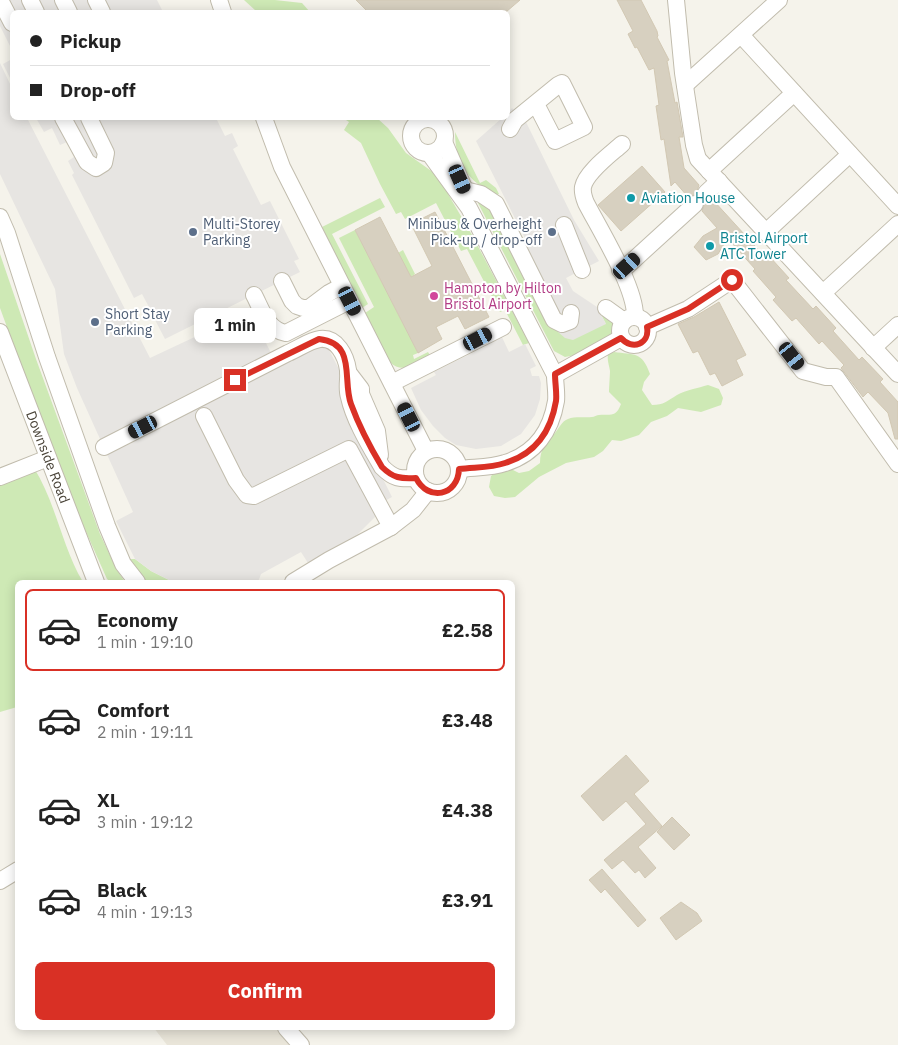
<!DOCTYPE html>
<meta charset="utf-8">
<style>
:root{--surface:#fff;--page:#f2f2f2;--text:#222;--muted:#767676;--line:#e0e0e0;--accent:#d93025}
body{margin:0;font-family:"IBM Plex Sans",sans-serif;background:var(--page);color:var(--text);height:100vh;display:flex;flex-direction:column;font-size:19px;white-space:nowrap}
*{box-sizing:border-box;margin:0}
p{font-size:16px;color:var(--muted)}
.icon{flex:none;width:28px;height:28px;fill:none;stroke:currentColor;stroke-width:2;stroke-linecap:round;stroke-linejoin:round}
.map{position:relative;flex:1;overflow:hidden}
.side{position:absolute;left:15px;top:580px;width:500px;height:450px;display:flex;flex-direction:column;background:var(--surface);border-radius:8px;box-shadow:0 2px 12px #0003}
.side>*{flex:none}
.hud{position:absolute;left:10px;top:10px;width:500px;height:110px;border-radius:8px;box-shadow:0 2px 12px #0003;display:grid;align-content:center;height:110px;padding:0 20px;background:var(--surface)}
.end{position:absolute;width:22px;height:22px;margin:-11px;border:6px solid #d93025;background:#fff;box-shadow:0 0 0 2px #fff}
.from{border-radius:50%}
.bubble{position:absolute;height:35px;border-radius:8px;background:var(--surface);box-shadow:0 2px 12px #0003;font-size:16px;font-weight:700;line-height:35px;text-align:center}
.car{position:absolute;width:15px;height:30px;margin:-15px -8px;border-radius:6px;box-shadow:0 0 4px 1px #0007;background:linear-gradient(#222 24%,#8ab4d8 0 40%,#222 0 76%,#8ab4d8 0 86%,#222 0)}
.hud b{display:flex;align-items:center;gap:18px;height:48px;font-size:19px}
.hud b+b{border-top:1px solid var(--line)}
.hud i{width:12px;height:12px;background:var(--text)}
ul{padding:9px 0 0;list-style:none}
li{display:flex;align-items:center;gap:15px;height:82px;margin:0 10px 8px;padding:0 10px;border:2px solid transparent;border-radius:8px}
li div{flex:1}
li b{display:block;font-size:19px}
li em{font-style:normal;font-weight:700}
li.active{border-color:var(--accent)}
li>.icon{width:45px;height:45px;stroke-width:1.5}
.primary-button{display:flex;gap:10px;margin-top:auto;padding:10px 20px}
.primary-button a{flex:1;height:58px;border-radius:8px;background:var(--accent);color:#fff;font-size:20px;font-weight:700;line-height:58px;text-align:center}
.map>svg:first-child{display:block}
.residential{fill:#e9e5d9}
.green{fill:#cee9b5}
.parking{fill:#e7e5e2}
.building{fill:#d7d0c0;stroke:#d2c8b3}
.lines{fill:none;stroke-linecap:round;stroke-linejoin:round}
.minor-casing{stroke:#c1bcad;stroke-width:18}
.minor{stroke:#fff;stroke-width:16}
.route{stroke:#d93025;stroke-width:6}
.culture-dot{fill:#0f9aa8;stroke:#fff;stroke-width:2}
.service-dot{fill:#5c6f8a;stroke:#fff;stroke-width:2}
.hotel-dot{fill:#d1479c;stroke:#fff;stroke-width:2}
.labels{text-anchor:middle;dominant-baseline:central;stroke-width:4;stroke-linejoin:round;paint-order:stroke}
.culture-label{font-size:14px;fill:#0d838f;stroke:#fff;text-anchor:start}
.service-label{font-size:14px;fill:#4e5e75;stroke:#fff;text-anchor:start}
.hotel-label{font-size:14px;fill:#b23c85;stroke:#fff;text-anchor:start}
.street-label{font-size:14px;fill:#4a4439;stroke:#fff}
</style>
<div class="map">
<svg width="898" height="1045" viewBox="0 0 898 1045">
<rect width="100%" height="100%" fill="#f5f3eb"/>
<polygon class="residential" points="154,1028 280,1028 296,1045 167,1045"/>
<g class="green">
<polygon points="244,0 275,0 302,3 310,12 257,12"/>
<polygon points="343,118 377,118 388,128 406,153 437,175 448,189 448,194 472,235 529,343 523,345 505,310 500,312 467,249 461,251 436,203 405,219 401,212 396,214 380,184 361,143 344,130 349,122"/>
<path d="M455,132L480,183L486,180L496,188L499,194L495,195C468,181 455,163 455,132Z"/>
<polygon points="380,198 385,207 332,234 368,304 362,308 322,227"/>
<polygon points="483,202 488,204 517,261 606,324 597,307 614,319 616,323 611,335 576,355 565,357 554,351 478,203"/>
<path d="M355,230L418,353L413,355L414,359L428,352L431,357C418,363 402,375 390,362L365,313L374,307L339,238Z"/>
<polygon points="403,250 415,274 411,277 398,253"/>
<polygon points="0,254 36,359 100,534 117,570 125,582 111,582 107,579 63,480 0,308"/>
<path d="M614,352C634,355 642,351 650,374L644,382L642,390L652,405C664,405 667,401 677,395C686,390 698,388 708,385L719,389L723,398L721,405L701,412L678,408L667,416L651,422L639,435L621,441L612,440L603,451L594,457L566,463L539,477L515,497L505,498L494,496L489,487L491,476L503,467L513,470L519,473L529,471L540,463C540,449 546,442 555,433C559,428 562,421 568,419C575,416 585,418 592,417C594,417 597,415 599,415C610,414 616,418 621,404L609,392C609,388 610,374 610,371C609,364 607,361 608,354Z"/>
<path d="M34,468C56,503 62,547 83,582H18L17,707L0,712V483Z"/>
<polygon points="127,559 135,559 151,571 173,582 142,582"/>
</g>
<g class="parking">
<polygon points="0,0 157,0 163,12 12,12 12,50 0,26"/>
<polygon points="12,59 12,82 3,64"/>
<polygon points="0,63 12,88 12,118 27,118 150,358 250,311 277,365 316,346 328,348 342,375 367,447 392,497 375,506 378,514 356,536 308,563 301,552 261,574 258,582 173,582 151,571 135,559 116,521 133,512 77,388 64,354 55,289 0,174"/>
<polygon points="512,108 526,122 574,220 599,261 566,278 573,291 597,307 606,324 573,340 565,338 558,332 512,251 528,244 476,141 502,118 508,118 508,113"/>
<polygon points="36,118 216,118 225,136 232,133 238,146 233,149 261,205 270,201 299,259 294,261 300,272 165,339 154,318 148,321 143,310 149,307 142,294 134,298 72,175 74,173 68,161 74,157 67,142 60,145 52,128 44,132"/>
<polygon points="501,335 509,352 525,344 536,366 530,369 532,376 539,376 541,383 540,399 535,415 521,434 501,446 476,449 456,445 445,438 433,426 421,410 411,388 436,375 434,372 486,346 485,343"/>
</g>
<g class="building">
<polygon points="356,0 520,0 506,12 368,12"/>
<polygon points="617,0 641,0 657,31 658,36 657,37 669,60 667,61 675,103 677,102 683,137 679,137 684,168 699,185 696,194 688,197 675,182 671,186 664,139 661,140 656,106 659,105 654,68 649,70 637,47 635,48 628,34 633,31"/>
<polygon points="642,166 665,192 621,231 598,205"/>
<polygon points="713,200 766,258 769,256 789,278 786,280 813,309 816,306 836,328 833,331 859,360 862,357 883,379 880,382 898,402 898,439 895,439 888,413 868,392 863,397 841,368 844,365 822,341 819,344 796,318 792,321 773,300 776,297 753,271 755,269 731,242 727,239 718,254 706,260 694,247 703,236 717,228 702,211 705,203"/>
<polygon points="435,212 489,317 465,329 458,316 436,327 442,339 418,353 355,230 380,217 411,277 432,266 411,224"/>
<polygon points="719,302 746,355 736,360 743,375 722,386 715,373 710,375 698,351 693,353 678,324 694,317"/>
<polygon points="626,755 649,781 634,794 662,826 638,847 656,868 645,878 639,870 635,873 623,860 612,869 604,860 646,824 626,801 603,821 581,796"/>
<polygon points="672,817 690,835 674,850 657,832"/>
<polygon points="602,869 646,920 638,927 605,889 601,893 589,880"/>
<polygon points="681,902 697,913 702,921 676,940 660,918"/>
</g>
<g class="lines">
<defs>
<g id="minor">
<polyline points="0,0 12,23"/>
<polyline points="30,0 36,12"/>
<polyline points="63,0 69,12"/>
<polyline points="96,0 102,12"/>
<polyline points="219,0 223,12"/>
<polyline points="676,0 683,73 694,145 698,159 898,374"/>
<polyline points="741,35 898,206"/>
<polyline points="685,85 779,0"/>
<polyline points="63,118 87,162 96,168 104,163 106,153 89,118"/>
<polyline points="264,118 282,167 426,451"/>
<circle cx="428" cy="136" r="17"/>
<polyline points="510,129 515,120 558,85 562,83 584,127 555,141 536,104"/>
<polyline points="444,142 465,190"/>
<path d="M622,144C611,154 586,172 583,187C582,193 584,198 586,203C600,230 636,288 635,317"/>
<path d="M429,153L469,208L555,375C555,383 557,393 556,401C551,431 535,454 505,463C491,468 474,467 459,469"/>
<polyline points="709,171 794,93"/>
<polyline points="465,190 481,194 496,204 554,320 562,324 570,321 571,313"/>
<polyline points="706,193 719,181"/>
<polyline points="0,217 7,233 47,357 107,526 123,564 137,582"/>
<polyline points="564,225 582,270"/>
<polyline points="766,232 850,154"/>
<polyline points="620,270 627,266 695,204"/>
<polyline points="282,281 292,301 297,306 303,308 309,308 329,293 342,286"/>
<polyline points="823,293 898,224"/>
<path d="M254,295C262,310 267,330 286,333L349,301"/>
<polyline points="606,308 624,321"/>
<circle cx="634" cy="331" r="14"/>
<polyline points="647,327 688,309 732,280 803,371 826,377 836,377 898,464"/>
<polyline points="0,332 96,582"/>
<polyline points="873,348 898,325"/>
<polyline points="348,372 361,389 361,394 377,431 380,455"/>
<polyline points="555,375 621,338"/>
<polyline points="392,383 503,327"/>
<polyline points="204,416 236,480 247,495 254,496 349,449 391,527"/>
<path d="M104,447L288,353C298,349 310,340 320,339C337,337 346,356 348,370C349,379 346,388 349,397C354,420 370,446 382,467C394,479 399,479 416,478"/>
<circle cx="437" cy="471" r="22"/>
<polyline points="0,477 48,458"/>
<polyline points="293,582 329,560 391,527 413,510 428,491"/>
<polyline points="0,881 18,870"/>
<polyline points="286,1028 301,1045"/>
</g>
</defs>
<use href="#minor" class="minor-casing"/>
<use href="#minor" class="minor"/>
</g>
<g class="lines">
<path class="route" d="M235,380L319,339C357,343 342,380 351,404C359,426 370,447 382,467C393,478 401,479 416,478C428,502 458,496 459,469C474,467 491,468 505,463C535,454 551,431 556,401C557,393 555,383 555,374L621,338C632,351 650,344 647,327L688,309L732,280"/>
</g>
<g class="culture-dot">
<circle cx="631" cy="198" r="5"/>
<circle cx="710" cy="246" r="5"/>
</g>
<g class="service-dot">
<circle cx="193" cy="232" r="5"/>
<circle cx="552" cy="232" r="5"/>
<circle cx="95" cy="322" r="5"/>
</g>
<circle class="hotel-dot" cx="434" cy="296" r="5"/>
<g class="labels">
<g class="culture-label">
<text x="641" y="198">Aviation House</text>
<text x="720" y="238">Bristol Airport<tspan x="720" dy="16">ATC Tower</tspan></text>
</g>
<g class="service-label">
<text x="203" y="224">Multi-Storey<tspan x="203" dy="16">Parking</tspan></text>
<text x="542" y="224" text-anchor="end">Minibus &amp; Overheight<tspan x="542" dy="16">Pick-up / drop-off</tspan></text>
<text x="105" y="314">Short Stay<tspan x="105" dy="16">Parking</tspan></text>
</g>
<g class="hotel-label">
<text x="444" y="288">Hampton by Hilton<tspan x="444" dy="16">Bristol Airport</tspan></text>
</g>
<g class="street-label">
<text transform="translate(48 457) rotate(69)">Downside Road</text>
</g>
</g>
</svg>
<i class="end from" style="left:732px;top:280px"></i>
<i class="end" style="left:235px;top:380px"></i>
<div class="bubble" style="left:194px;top:308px;width:82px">1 min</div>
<i class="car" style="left:460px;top:179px;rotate:156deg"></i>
<i class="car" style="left:627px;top:266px;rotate:48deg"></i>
<i class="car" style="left:350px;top:301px;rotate:153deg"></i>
<i class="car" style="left:478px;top:339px;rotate:63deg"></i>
<i class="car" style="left:792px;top:356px;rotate:142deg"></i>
<i class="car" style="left:409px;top:417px;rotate:333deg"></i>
<i class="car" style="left:143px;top:427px;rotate:243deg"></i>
<div class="hud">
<b><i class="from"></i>Pickup</b>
<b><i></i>Drop-off</b>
</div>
<section class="side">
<ul>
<li class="active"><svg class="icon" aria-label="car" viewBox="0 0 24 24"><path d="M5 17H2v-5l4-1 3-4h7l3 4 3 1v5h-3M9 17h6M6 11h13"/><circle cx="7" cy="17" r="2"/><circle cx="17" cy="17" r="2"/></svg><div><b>Economy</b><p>1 min · 19:10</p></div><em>£2.58</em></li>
<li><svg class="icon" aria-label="car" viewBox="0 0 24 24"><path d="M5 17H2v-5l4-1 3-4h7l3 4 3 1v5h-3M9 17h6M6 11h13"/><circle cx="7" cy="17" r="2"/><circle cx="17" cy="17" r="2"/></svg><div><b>Comfort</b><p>2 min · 19:11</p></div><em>£3.48</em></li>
<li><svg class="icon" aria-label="car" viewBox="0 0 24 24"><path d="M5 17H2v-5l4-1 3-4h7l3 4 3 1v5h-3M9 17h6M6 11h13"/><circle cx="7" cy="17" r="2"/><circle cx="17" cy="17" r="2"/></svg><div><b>XL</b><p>3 min · 19:12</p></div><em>£4.38</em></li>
<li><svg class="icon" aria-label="car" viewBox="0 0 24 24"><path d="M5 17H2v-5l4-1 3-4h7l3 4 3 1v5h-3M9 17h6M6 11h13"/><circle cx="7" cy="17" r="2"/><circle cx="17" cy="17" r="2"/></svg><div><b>Black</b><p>4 min · 19:13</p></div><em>£3.91</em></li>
</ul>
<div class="primary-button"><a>Confirm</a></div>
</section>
</div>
